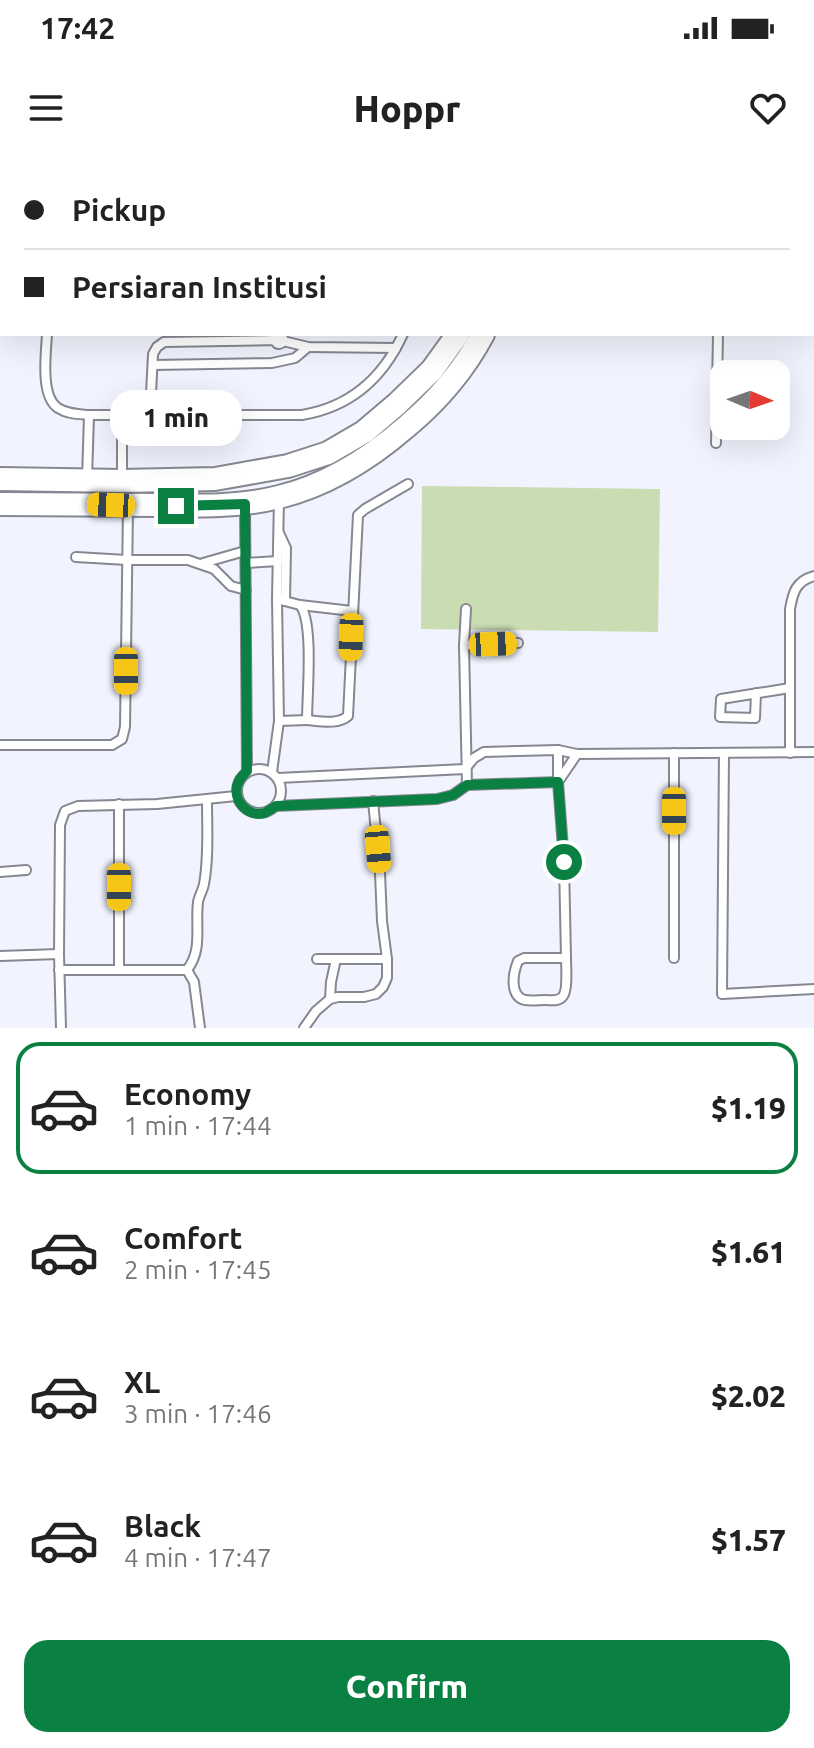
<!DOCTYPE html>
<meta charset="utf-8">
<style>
:root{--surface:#fff;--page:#f6f6f6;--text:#222;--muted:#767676;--line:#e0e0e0;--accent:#0b8043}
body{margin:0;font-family:Ubuntu,sans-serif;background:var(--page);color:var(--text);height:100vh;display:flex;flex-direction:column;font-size:30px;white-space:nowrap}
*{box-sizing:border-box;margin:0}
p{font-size:26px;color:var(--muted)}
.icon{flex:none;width:44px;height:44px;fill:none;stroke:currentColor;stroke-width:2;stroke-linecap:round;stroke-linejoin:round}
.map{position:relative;height:868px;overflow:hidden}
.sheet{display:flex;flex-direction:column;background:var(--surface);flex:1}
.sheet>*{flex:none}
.banner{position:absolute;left:0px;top:0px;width:814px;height:176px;box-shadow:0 8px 32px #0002;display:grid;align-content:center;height:176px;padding:0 24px;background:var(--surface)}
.needle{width:52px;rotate:92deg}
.buttons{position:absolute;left:710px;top:200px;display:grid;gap:16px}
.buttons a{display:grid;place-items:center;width:80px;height:80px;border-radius:16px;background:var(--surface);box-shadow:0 8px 32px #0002;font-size:40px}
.end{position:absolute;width:36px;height:36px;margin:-18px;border:10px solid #0b8043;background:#fff;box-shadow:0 0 0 4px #fff}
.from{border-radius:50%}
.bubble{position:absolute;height:56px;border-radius:24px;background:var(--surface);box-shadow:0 8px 32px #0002;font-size:26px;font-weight:800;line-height:56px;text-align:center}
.car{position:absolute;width:24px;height:48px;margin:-24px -12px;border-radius:10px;box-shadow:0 0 6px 2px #0007;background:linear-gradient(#f5c518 24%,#345 0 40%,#f5c518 0 76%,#345 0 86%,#f5c518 0)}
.banner b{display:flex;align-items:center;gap:28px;height:76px;font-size:30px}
.banner b+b{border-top:2px solid var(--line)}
.banner i{width:20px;height:20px;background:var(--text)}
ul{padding:14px 0 0;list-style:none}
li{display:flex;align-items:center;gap:24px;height:132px;margin:0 16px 12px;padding:0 8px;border:4px solid transparent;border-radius:24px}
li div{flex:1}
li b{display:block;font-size:30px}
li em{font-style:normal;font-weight:800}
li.active{border-color:var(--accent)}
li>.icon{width:72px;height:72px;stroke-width:1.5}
.button{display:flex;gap:16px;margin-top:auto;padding:16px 24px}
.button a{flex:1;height:92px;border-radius:24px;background:var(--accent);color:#fff;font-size:32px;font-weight:800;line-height:92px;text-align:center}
.status{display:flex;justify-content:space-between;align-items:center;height:56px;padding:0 40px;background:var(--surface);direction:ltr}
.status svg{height:22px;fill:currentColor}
header{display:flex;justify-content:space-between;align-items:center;height:104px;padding:0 24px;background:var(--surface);font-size:36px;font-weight:800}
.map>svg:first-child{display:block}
.grass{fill:#c9dcb2}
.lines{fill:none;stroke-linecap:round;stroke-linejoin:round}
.lane-casing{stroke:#868891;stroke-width:12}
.street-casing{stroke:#868891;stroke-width:20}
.secondary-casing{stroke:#868891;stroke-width:26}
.lane{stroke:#fff;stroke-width:8}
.street{stroke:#fff;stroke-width:16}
.secondary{stroke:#fff;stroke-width:22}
.route{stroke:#0b8043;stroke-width:10}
</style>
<div class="status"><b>17:42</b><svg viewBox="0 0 49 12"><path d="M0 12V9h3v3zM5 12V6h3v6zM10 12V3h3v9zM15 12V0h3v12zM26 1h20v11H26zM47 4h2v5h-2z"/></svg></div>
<header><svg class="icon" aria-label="menu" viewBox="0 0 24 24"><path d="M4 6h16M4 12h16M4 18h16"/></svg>Hoppr<svg class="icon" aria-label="heart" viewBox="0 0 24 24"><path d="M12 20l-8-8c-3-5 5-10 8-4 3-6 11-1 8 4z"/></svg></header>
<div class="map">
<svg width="814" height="868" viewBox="0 0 814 868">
<rect width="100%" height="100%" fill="#f1f4fe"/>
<polygon class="grass" points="422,326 660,329 658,472 421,469"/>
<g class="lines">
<defs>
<g id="lane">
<polyline points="85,0 85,2"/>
<polyline points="413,0 413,2"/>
<polyline points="50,2 50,0"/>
<polyline points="275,2 275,0"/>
<polyline points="453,2 453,0"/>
<polyline points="600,2 600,0"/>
<polyline points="812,160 814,160"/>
<path d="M47,174C46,194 40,236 58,248C67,254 78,254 89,255H302C350,247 383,218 403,174"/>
<polyline points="153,205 272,203 295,198 308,187"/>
<polyline points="150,254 153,194 157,187 164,182 279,180 308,187 396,188"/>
<polyline points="716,283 718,174"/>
<polyline points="122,318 122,254"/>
<polyline points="87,319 89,255"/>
<polyline points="245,344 247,611"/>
<polyline points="279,373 286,388 285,441"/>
<polyline points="76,397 127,400 188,400 214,409 231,426 246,430"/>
<polyline points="203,403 245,391"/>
<polyline points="246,403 278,401"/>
<polyline points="277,439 300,445 352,451"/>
<polyline points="466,449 464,485 467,625"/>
<polyline points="464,485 518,483"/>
<polyline points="756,533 755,558 720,557 721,539 790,528"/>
<path d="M307,560C320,561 338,565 348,556L358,355L365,349L408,324"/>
<path d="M279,561L307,560C307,536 314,462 300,445"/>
<polyline points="0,585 112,585 122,579 125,567 128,348"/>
<path d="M558,590V622L564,702L566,798H524L518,801C513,813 509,836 525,840C531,841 539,840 545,840C551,840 559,842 563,836C568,830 566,806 566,798"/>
<polyline points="724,593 722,834 814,829"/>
<path d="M790,593V449C793,432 796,421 814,416"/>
<circle cx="259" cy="631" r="22"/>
<polyline points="272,612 279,561 277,439 279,338"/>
<polyline points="278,618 465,609 474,598 484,592 558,590 577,594 814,592"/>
<polyline points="276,646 437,639 453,635 467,625 558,622 577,594"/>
<polyline points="0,712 26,710"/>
<polyline points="0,796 59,794"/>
<polyline points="674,798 674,593"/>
<polyline points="317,799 387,799"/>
<polyline points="59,810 187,810"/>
<polyline points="119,810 119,644"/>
<path d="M187,810C203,790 195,766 198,742C199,736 203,730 204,724C209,697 207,667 207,640"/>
<polyline points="187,810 194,822 200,868"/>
<polyline points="330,839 331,822 336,799"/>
<polyline points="61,868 59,794 60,665 65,651 78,646 157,644 236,636"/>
<polyline points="304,868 316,851 330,839 338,837 364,837 376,834 383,827 387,818 387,799 382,761 380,713 373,641"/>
</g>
<polyline id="street" points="278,174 279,180"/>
<g id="secondary">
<polyline points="509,2 509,0"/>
<polyline points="529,2 530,0"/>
<polyline points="0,319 122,321 215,319 288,306 328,293 364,272 397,244 432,210 458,174"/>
<path d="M0,344C53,344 106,345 158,345C199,346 240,347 279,337C328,325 369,299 406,267C436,242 464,210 483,174"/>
</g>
</defs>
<use href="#lane" class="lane-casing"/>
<use href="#street" class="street-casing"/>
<use href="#secondary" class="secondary-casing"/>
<use href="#lane" class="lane"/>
<use href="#street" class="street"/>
<use href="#secondary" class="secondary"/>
</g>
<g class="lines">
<path class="route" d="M176,346L245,344L247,611C244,614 241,617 239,621C230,638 247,658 265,653C266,652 275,647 276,646L437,639L453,635L467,625L558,622L564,702"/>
</g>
</svg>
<div class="buttons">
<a><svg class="needle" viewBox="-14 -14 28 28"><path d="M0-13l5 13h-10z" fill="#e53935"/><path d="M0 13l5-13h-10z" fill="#767676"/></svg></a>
</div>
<i class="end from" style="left:564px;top:702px"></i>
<i class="end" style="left:176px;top:346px"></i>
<div class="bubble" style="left:110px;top:230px;width:132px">1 min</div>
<i class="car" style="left:111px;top:345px;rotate:272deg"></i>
<i class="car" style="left:351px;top:477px;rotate:182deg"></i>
<i class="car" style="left:493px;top:484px;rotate:88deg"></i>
<i class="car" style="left:126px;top:511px;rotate:180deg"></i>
<i class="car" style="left:674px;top:651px;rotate:180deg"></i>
<i class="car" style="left:378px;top:689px;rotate:175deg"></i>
<i class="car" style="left:119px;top:727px;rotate:180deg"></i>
<div class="banner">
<b><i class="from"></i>Pickup</b>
<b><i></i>Persiaran Institusi</b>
</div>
</div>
<section class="sheet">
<ul>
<li class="active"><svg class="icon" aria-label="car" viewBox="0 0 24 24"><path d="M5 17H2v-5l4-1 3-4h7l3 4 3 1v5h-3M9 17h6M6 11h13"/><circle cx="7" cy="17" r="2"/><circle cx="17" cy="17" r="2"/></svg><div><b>Economy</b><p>1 min · 17:44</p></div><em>$1.19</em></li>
<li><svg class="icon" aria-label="car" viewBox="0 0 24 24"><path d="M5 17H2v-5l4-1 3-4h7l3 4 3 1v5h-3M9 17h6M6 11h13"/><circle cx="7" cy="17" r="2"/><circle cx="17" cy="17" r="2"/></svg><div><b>Comfort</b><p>2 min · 17:45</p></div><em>$1.61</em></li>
<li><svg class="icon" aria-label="car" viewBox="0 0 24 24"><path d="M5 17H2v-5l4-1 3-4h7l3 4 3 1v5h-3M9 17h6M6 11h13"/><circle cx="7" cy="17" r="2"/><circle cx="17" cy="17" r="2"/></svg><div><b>XL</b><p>3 min · 17:46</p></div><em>$2.02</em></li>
<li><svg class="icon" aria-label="car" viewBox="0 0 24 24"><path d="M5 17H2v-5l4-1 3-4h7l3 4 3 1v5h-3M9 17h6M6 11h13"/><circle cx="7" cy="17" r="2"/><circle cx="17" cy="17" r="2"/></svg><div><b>Black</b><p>4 min · 17:47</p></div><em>$1.57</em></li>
</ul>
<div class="button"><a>Confirm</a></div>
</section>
